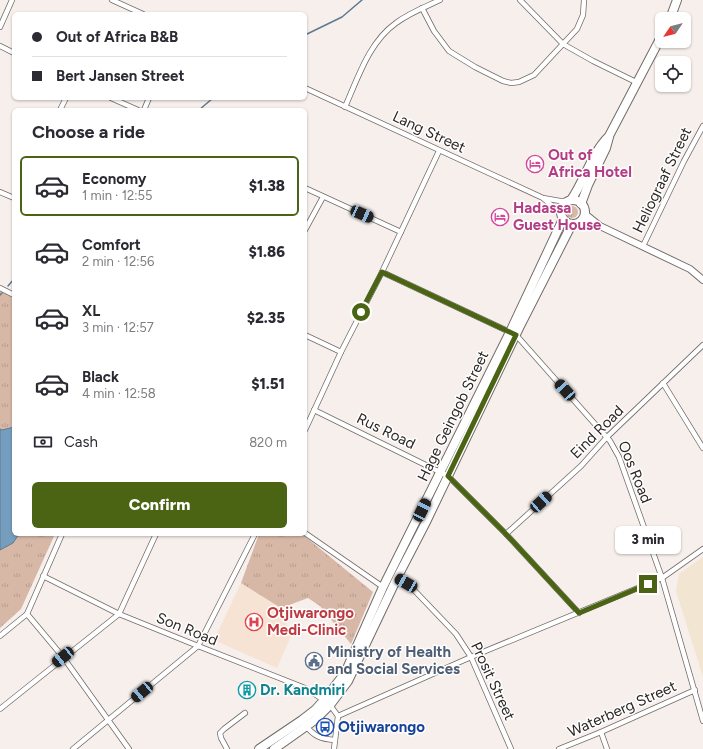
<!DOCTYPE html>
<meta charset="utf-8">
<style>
:root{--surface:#fff;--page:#f7f7f7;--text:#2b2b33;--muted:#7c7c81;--line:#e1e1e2;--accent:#4a6414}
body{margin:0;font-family:Figtree,sans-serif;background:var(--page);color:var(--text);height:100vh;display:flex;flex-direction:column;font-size:15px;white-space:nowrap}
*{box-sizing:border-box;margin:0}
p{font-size:13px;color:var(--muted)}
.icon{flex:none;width:22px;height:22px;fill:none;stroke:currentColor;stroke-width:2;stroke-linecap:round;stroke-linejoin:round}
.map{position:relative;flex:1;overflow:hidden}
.side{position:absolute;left:12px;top:108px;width:295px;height:428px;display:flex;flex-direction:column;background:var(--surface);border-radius:6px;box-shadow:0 1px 3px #0004}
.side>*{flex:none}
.hud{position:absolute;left:12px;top:12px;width:295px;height:88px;border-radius:6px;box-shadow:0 1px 3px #0004;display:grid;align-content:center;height:88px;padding:0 20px;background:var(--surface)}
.needle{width:26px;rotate:235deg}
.buttons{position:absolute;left:655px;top:12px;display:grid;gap:8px}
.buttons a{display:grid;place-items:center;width:36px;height:36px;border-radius:6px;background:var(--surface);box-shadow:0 1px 3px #0004;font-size:20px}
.end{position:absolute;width:18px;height:18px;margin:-9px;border:5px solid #4a6414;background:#fff;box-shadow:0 0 0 2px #fff}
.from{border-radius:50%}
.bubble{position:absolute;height:28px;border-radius:6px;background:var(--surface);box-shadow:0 1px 3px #0004;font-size:13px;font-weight:800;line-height:28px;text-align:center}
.car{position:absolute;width:12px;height:24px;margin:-12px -6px;border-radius:5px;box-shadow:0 0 3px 1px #0007;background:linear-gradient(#222 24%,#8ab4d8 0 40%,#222 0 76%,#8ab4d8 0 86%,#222 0)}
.hud b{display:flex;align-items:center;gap:14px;height:38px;font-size:15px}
.hud b+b{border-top:1px solid var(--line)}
.hud i{width:10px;height:10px;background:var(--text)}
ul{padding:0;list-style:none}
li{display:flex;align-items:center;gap:12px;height:60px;margin:0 8px 6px;padding:0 12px;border:2px solid transparent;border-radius:6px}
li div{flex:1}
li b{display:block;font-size:15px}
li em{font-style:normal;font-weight:800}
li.selected{border-color:var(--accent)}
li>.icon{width:36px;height:36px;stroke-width:1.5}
h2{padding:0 20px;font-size:18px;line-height:48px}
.pay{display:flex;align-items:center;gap:10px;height:44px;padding:0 20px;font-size:15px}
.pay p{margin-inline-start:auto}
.primary-button{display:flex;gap:8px;margin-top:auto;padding:8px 20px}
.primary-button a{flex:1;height:46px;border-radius:6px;background:var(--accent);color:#fff;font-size:16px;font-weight:800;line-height:46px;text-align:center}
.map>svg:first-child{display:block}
.education{fill:#f2e5d1}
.medical{fill:#f6e3d3}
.grass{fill:url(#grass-tufts)}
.water{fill:#759dbd;stroke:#5e7a90}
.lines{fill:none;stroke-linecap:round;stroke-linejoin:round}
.stream{stroke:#5e7a90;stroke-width:1.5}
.minor-casing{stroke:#726c69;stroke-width:6}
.tertiary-casing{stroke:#726c69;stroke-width:8}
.trunk-casing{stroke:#726c69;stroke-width:10}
.minor{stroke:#fff;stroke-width:4.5}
.tertiary{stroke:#fff;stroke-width:6}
.trunk{stroke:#fff;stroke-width:8}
.route{stroke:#4a6414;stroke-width:5}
.labels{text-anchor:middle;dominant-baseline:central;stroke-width:3;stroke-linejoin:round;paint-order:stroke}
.street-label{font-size:15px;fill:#2a2726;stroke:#fffefd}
.hotel-label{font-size:15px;font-weight:bold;fill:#b23c85;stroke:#fffefd;text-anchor:start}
.health-label{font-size:15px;font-weight:bold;fill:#be3a42;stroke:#fffefd;text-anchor:start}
.service-label{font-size:15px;font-weight:bold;fill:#4e5e75;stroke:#fffefd;text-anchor:start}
.culture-label{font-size:15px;font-weight:bold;fill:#0d838f;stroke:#fffefd;text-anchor:start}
.transit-label{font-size:15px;font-weight:bold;fill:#164399;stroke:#fffefd;text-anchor:start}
</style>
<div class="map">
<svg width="703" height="749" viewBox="0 0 703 749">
<defs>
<pattern id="grass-tufts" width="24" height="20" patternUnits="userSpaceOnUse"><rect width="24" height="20" fill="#d7b7a6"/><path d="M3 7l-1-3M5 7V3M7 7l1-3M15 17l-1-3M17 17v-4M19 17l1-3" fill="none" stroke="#b99d8f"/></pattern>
</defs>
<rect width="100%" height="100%" fill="#f6efec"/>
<polygon class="education" points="703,557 703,677 676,591 679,574"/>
<polygon class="medical" points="241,583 281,608 291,636 277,668 214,640"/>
<g class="grass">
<circle cx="572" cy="212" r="6"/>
<polygon points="0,288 14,295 14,427 2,430 0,429"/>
<polygon points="19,534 55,534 21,609 0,628 0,550 13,543"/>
<polygon points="259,534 302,534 373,592 351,644 320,606 308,598 281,608 241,583"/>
</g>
<polygon class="water" points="14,427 14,534 19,534 13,543 0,550 0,429 2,430"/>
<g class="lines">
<g class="stream">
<polyline points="305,35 342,17 362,0"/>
<polyline points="199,110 213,98"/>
<polyline points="8,286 14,279"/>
<polyline points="0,295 2,293"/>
</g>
<defs>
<g id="minor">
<polyline points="112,0 143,14"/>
<polyline points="520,0 563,44 593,61 638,83"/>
<polyline points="422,8 434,31 449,51 475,67 503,81 511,83 519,82 534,75 577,29 583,15 584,0"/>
<polyline points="0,27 12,0"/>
<polyline points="0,46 14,53"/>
<polyline points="305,88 543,198 560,201 567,201"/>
<polyline points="111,98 138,110"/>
<path d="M345,107C358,78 369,42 396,23C409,13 425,7 440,0"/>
<polyline points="60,110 66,98"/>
<polyline points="144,110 149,98"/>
<polyline points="305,188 401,232"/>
<polyline points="0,192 14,198"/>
<polyline points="544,199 561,213"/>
<polyline points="305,230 323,197"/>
<polyline points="643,246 684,161 703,126"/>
<polyline points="382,272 516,335 610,441 619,457 662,578 703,721"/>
<polyline points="0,288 14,295"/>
<polyline points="305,335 341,352"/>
<polyline points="663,383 703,448"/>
<polyline points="314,410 448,476 506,534 579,613"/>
<polyline points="305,430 341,352 382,272 439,151"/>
<polyline points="305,533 383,587"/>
<polyline points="506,534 581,466 607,437 703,345"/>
<polyline points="43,576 119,614 198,646 305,688 324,700 330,705 338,716 334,749"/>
<polyline points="397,578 414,590 456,634 471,657 511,749"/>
<polyline points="27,614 63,657 129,749"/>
<polyline points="0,636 27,614 62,534"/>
<polyline points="0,709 119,614 156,534"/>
<polyline points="338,716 471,657 662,578 703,549"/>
<path d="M305,725C314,736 320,739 335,740"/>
<polyline points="601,732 607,749"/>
<polyline points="73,749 198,646 255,534"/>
<polyline points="227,749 221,738 220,733 224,729 245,713"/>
<polyline points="559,749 601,732 695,690"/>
</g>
<g id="tertiary">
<polyline points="584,213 600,226 690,269 703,280"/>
<polyline points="581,220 597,225"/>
</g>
<g id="trunk">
<polyline points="670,19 677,0"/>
<path d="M571,200C585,180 591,154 609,136L662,35"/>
<circle cx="573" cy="212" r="12"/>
<polyline points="581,204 588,185 606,148 609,137"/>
<polyline points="259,749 302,720 315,710 324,700 345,673 383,587 510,332 563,219"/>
<polyline points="274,749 315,720 330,705 348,681 397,578 425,524 519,328 572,224"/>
</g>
</defs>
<use href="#minor" class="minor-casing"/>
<use href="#tertiary" class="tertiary-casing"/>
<use href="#trunk" class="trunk-casing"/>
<use href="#minor" class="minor"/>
<use href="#tertiary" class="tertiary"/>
<use href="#trunk" class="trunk"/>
</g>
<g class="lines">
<polyline class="route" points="361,312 382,272 516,335 448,476 506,534 579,613 648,584"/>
</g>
<defs>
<symbol id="hotel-ring" viewBox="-11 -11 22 22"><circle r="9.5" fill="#fffefd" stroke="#d1479c" stroke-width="1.5"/><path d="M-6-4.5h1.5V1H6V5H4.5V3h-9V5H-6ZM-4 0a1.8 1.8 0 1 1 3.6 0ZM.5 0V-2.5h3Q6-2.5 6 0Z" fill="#d1479c"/></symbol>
<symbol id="hospital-ring" viewBox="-11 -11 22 22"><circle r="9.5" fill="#fffefd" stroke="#e0444e" stroke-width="1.5"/><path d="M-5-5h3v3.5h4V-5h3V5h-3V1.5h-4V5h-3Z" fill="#e0444e"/></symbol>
<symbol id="civic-ring" viewBox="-11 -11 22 22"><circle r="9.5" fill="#fffefd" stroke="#5c6f8a" stroke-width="1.5"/><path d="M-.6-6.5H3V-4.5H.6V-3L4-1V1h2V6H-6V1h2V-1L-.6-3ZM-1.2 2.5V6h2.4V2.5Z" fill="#5c6f8a"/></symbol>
<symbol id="building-ring" viewBox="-11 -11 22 22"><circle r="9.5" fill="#fffefd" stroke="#0f9aa8" stroke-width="1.5"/><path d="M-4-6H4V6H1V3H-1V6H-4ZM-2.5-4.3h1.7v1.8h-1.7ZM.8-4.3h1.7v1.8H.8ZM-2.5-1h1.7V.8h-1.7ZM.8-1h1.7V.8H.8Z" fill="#0f9aa8"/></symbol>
<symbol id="bus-ring" viewBox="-11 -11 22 22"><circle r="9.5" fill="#fffefd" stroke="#1a4fb4" stroke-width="1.5"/><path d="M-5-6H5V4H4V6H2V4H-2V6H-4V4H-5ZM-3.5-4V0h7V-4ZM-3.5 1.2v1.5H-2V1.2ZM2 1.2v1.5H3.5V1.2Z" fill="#1a4fb4"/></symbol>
</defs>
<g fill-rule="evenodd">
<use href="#hotel-ring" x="525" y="154" width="20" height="20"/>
<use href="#hotel-ring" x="490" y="207" width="20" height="20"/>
<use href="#hospital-ring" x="244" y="612" width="20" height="20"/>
<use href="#civic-ring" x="304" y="651" width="20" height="20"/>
<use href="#building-ring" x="237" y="680" width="20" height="20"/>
<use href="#bus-ring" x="315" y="717" width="20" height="20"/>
</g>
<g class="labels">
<g class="street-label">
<text transform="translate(429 132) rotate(25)">Lang Street</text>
<text transform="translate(662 180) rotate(-64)">Heliograaf Street</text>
<text transform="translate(453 416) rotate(-64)">Hage Geingob Street</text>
<text transform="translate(386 431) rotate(26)">Rus Road</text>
<text transform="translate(597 432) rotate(-45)">Eind Road</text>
<text transform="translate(635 472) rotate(68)">Oos Road</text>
<text transform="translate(187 629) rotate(22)">Son Road</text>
<text transform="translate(493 681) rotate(65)">Prosit Street</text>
<text transform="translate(622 709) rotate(-24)">Waterberg Street</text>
</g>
<g class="hotel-label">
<text x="548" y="155">Out of<tspan x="548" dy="17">Africa Hotel</tspan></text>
<text x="513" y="208">Hadassa<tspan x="513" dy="17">Guest House</tspan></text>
</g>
<g class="health-label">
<text x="267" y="613">Otjiwarongo<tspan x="267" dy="17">Medi-Clinic</tspan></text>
</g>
<g class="service-label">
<text x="327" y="652">Ministry of Health<tspan x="327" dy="17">and Social Services</tspan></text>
</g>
<g class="culture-label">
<text x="260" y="690">Dr. Kandmiri</text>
</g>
<g class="transit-label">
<text x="338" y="727">Otjiwarongo</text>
</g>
</g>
</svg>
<div class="buttons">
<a><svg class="needle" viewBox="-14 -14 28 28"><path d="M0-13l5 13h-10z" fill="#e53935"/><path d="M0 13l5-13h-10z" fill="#7c7c81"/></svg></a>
<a><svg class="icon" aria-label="locate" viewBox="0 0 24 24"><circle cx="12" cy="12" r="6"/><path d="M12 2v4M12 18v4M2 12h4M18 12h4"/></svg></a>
</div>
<i class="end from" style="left:361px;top:312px"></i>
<i class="end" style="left:648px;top:584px"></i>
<div class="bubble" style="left:615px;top:526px;width:66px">3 min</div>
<i class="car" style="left:362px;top:214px;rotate:114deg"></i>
<i class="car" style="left:565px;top:390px;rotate:318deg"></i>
<i class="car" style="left:541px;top:502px;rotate:48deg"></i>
<i class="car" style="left:422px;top:510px;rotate:26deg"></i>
<i class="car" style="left:406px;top:583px;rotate:300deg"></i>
<i class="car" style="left:63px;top:657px;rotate:231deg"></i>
<i class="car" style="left:142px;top:692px;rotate:230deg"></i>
<div class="hud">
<b><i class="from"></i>Out of Africa B&amp;B</b>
<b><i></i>Bert Jansen Street</b>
</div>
<section class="side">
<h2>Choose a ride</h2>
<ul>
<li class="selected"><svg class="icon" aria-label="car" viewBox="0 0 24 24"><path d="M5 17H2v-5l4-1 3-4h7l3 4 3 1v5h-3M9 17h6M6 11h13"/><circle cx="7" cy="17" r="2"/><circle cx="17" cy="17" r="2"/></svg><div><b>Economy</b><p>1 min · 12:55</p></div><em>$1.38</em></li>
<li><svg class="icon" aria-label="car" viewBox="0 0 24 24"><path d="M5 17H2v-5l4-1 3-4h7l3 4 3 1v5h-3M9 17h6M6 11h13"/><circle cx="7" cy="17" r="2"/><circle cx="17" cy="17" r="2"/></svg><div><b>Comfort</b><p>2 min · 12:56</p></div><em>$1.86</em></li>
<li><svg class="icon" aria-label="car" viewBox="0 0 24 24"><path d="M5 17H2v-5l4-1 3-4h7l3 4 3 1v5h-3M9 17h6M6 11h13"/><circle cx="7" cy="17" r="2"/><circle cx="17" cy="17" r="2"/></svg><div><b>XL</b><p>3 min · 12:57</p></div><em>$2.35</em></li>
<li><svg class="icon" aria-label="car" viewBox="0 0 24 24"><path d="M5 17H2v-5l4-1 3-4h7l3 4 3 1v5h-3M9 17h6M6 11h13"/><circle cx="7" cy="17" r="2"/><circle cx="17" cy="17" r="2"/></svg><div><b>Black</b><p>4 min · 12:58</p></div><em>$1.51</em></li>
</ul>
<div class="pay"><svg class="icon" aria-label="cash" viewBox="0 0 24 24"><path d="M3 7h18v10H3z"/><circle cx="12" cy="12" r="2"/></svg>Cash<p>820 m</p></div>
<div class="primary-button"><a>Confirm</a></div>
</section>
</div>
